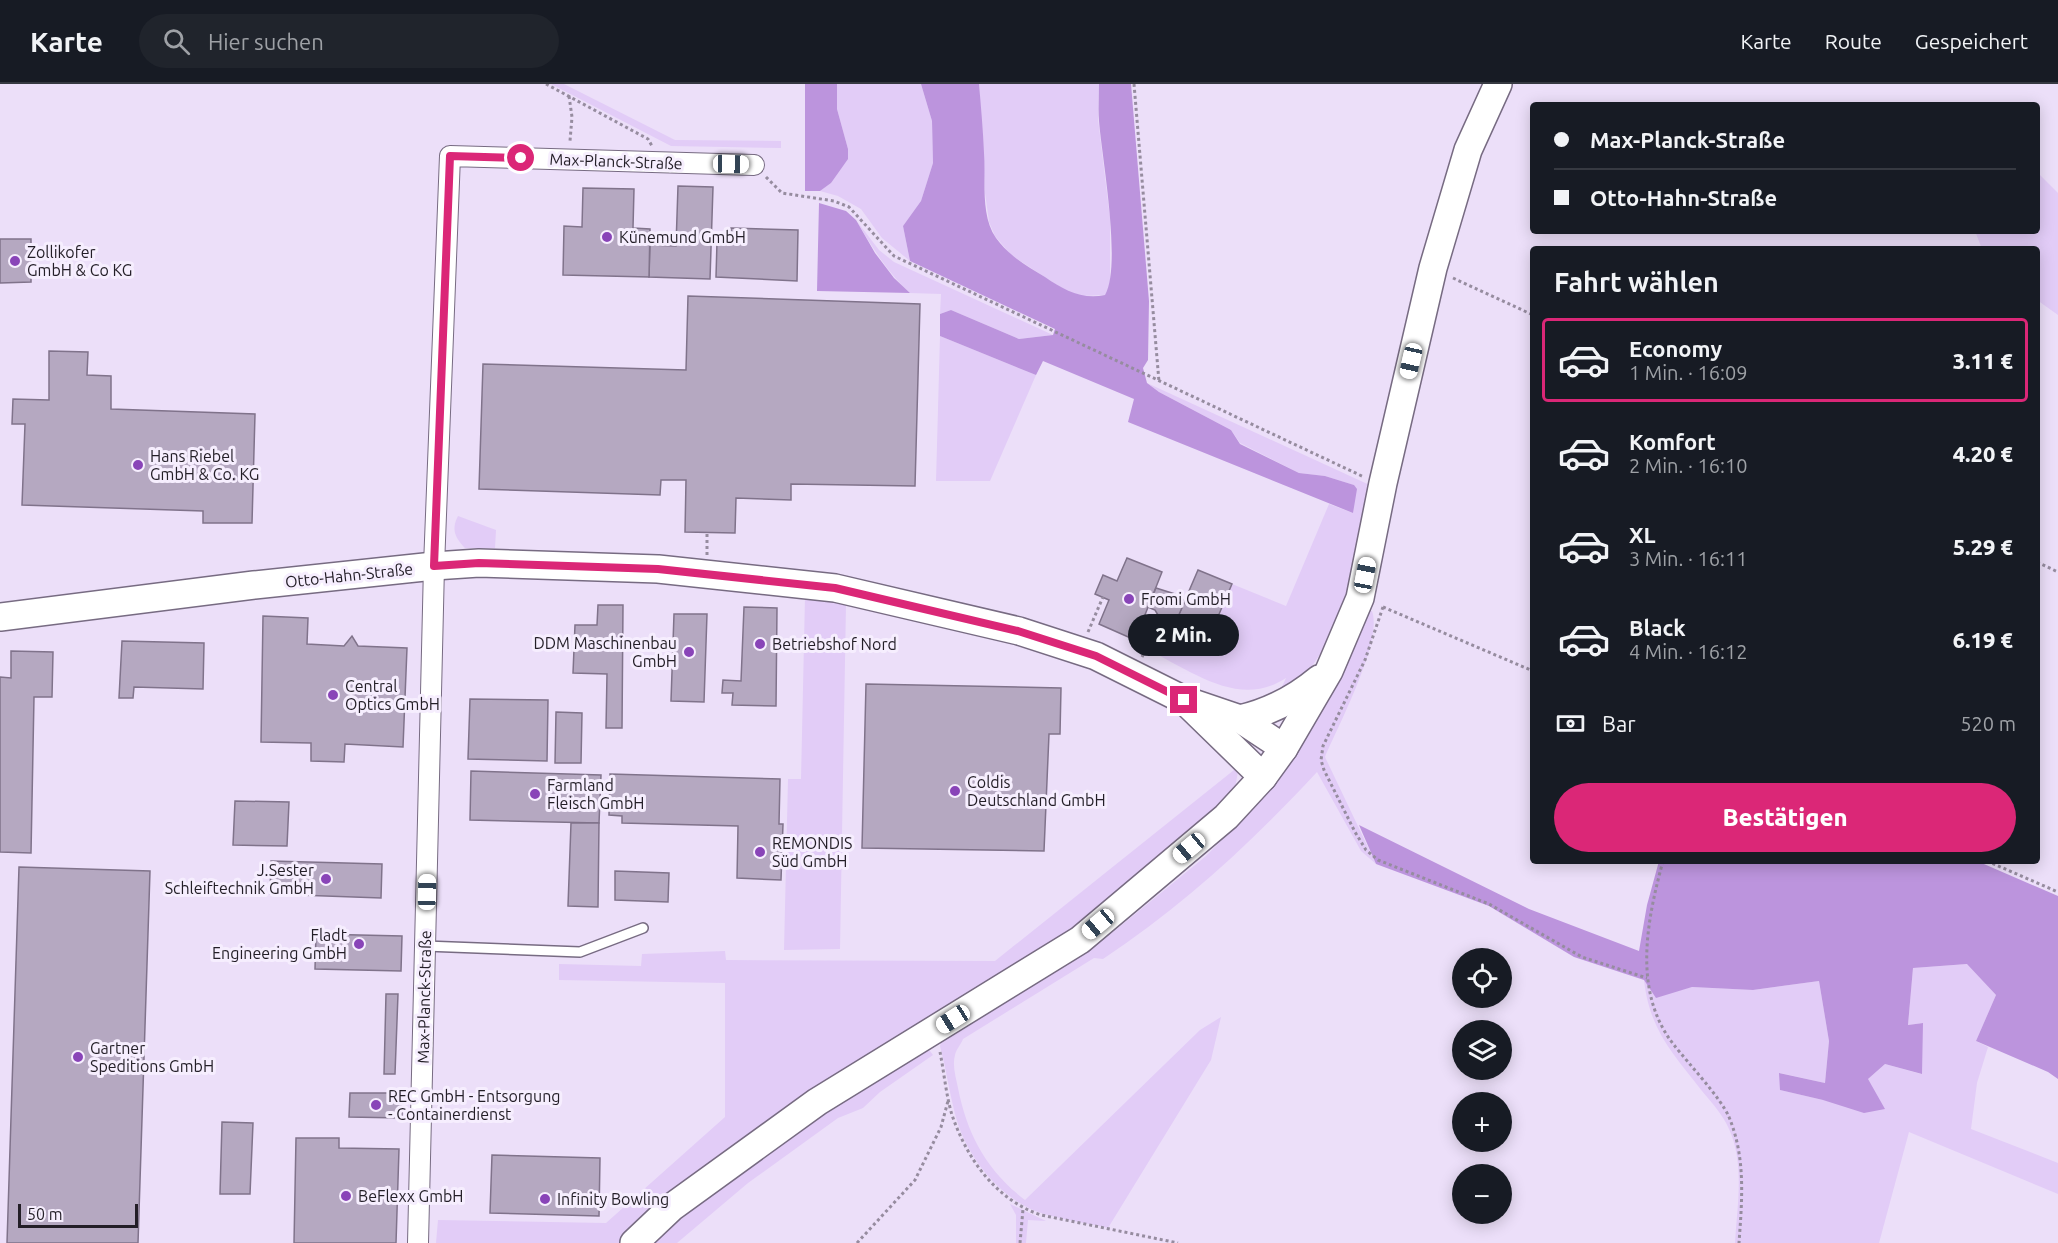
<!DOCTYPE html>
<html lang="de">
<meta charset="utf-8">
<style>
:root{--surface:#171b24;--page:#20242c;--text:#f1f3f6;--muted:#9ea1a6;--line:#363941;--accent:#db2777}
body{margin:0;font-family:Ubuntu,sans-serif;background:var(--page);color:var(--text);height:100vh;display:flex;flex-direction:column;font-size:22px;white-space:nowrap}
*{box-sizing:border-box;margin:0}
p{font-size:20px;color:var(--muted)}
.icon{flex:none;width:33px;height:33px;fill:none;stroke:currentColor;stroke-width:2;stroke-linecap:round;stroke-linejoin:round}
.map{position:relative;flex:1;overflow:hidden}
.side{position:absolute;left:1530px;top:162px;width:510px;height:618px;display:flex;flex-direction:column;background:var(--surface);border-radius:6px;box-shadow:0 3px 15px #0003}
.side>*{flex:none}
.guide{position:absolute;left:1530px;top:18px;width:510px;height:132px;border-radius:6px;box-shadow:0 3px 15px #0003;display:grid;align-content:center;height:132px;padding:0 24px;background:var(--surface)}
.fabs{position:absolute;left:1452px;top:864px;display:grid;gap:12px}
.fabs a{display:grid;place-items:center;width:60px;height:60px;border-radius:50%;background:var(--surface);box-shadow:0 3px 15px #0003;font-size:30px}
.scale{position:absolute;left:18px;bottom:15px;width:120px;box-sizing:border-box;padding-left:6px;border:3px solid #231e27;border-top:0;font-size:16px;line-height:21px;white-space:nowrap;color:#231e27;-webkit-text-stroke:4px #f6eefe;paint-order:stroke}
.end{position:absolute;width:27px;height:27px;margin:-14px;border:8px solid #db2777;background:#fff;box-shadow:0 0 0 3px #fff}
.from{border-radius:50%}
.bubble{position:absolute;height:42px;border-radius:21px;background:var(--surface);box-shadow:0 3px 15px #0003;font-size:20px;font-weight:800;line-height:42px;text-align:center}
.car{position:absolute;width:18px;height:36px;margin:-18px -9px;border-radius:8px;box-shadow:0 0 4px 2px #0007;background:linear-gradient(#fff 24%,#345 0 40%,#fff 0 76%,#345 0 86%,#fff 0)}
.guide b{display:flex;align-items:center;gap:21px;height:57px;font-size:22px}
.guide b+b{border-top:2px solid var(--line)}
.guide i{width:15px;height:15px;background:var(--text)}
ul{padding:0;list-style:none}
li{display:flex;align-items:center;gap:18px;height:84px;margin:0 12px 9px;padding:0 12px;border:3px solid transparent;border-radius:6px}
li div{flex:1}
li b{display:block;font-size:22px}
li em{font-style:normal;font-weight:800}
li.selected{border-color:var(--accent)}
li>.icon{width:54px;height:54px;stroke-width:1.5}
h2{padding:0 24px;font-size:27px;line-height:72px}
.pay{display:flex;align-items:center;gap:15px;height:66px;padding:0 24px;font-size:22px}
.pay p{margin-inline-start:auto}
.primary-button{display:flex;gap:12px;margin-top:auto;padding:12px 24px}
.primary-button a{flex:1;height:69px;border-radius:36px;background:var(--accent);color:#fff;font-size:24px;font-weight:800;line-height:69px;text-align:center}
header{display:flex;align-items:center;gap:36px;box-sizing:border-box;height:84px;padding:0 30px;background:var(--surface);border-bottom:2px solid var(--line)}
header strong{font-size:28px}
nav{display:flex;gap:33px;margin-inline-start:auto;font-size:21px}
.search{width:420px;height:54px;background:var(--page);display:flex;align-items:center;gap:15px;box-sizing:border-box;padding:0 21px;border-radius:33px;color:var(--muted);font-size:22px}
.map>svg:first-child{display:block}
.green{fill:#e2ccf7}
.forest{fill:#bc94dd}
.building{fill:#b5a8c1;stroke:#80738b;stroke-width:1.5}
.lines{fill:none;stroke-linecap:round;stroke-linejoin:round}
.lane-casing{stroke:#776b82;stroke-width:12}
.street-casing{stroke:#776b82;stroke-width:22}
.secondary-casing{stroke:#776b82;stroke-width:30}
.path{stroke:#968c9f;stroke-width:3;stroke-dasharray:3 3;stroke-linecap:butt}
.lane{stroke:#fff;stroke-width:9}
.street{stroke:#fff;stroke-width:20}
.secondary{stroke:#fff;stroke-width:27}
.route{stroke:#db2777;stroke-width:8}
.poi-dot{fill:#8944b8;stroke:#f6eefe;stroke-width:2}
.labels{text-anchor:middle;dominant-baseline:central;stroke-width:6;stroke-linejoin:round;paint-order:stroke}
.street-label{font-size:16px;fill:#231e27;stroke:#f6eefe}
.poi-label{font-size:16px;fill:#231e27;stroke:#f6eefe;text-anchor:start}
</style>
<header>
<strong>Karte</strong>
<div class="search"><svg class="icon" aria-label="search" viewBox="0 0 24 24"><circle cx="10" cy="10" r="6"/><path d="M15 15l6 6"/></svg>Hier suchen</div>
<nav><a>Karte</a><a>Route</a><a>Gespeichert</a></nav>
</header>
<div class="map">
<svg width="2058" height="1159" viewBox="0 0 2058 1159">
<rect width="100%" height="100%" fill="#ecdff9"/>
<g class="green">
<polygon points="551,0 564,0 675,56 781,57 781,64 671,62"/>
<polygon points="837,0 921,0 932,37 933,79 921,117 903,142 910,177 882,154 861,125 838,112 820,107 831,99 848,65 837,25"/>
<polygon points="979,0 1099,0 1098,35 1110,134 1110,202 1105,211 1083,212 1066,207 1011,171 995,152 989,138 985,109"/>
<polygon points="2037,88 2058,109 2058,231 2037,216 2037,165 1982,165 1975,147 2037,147"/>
<path d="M856,136L879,166L894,178L1053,251L1019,255L951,226L940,230L941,210L910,209C887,188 872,163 856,136Z"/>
<polygon points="940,252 1036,291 990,397 936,397"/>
<path d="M1147,299L1374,403L1361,478L1336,548L1302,596L1273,622L1286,594C1239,625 1192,587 1148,566L1165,534L1177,535L1171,549L1204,564L1232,500L1286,522L1329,420L1353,429L1354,401L1325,392L1299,389L1240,359L1231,346L1159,308Z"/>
<path d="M458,432L496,446L495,464H465C455,454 451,445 458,432Z"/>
<polygon points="805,513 846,520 840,865 784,866 788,695 801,695"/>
<path d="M1369,527H1372C1383,557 1338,642 1325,673L1376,780L1361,767L1317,688C1251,759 1183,822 1103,875L1094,874L963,955C961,960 956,966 955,971C952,982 956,994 958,1004C967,1050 986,1086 1025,1116L1200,946L1221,933L1211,976L1108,1144C1087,1139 1065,1136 1044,1130C1001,1117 966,1073 955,1030C949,1007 946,984 940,962L943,952L1069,877L1118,844L1206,772L1259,718L1290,676Z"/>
<polygon points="1239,682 1235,704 1218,725 1084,839 621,1159 436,1159 438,1136 606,1139 725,1033 725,899 559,896 559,880 641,882 642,870 725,867 726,876 995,877"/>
<path d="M1968,880L1996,911L1976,957L1988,963L1977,999L1971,1045L2058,1079V1110L1909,1048L1879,1159H1735C1737,1122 1745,1080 1729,1045C1723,1031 1712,1019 1702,1007C1672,968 1650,947 1644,896L1656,913L1691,903L1753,906L1819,897L1829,957L1825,999L1780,989V1006L1823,1016L1868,995L1885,980L1921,990L1922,939L1908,941L1913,884Z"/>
<polygon points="924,966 930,967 933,971 880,1008 863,1024 838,1034 748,1099 677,1159 654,1159 703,1116 764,1067"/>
<polygon points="1010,1120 1046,1137 1028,1136 1026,1159 1016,1159 1016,1131"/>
</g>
<g class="forest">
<polygon points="805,0 837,0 837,25 848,65 848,75 831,99 820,107 805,107"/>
<path d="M921,0H979C981,23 983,46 984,69C986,95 980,131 996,154C1009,172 1027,182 1045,193C1064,206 1082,216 1105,211C1122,182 1102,74 1099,37C1098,25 1099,12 1099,0H1131L1149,217L1148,276L1143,284L1147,299L1159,308L1231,346L1240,360L1299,389L1325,392L1354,401L1357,405L1353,429L1128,338L1134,315L1043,277L1036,291L940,252V230L951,226L1019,255L1053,251L1055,245L910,177L903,142L921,117L933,79L932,37Z"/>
<polygon points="819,119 846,127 856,136 875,169 894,194 910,209 817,207"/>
<polygon points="1359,741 1529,825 1639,867 1647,821 1659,777 1977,777 2058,812 2058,995 2048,988 1976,957 1996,911 1967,880 1913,884 1908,941 1923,939 1922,990 1885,980 1868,995 1885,1025 1864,1029 1823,1016 1780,1006 1779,989 1825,999 1829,957 1819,897 1753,906 1692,903 1656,914 1644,896 1574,873 1489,822 1376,780"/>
</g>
<g class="building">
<polygon points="678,102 713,103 710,195 649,193 650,161 676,162"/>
<polygon points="583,104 634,105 633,144 650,145 649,193 563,191 564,142 582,143"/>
<polygon points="731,144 798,146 797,197 716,193 717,158 731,158"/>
<polygon points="0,155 31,155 31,198 0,199"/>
<polygon points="688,212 920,220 915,402 791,400 791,416 736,414 735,449 685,448 686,396 661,396 660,411 479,405 483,280 686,286"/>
<polygon points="49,267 88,268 87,291 111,292 111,325 255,330 252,439 203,439 203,427 22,421 25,340 12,340 13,315 49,316"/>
<polygon points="1127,474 1162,488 1135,556 1099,540 1109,516 1095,510 1103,491 1117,497"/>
<polygon points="1198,486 1232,500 1204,565 1171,549"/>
<polygon points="1156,504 1175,510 1185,517 1177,535 1158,531 1155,526 1148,523"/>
<polygon points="598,521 623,521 622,644 606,644 607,590 573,589 575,541 597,541"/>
<polygon points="744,523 777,524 776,622 732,621 733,609 722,609 723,596 741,597"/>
<polygon points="674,530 707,530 704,618 671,617"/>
<polygon points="263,532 308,534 307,560 344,562 352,552 358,562 407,564 403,663 345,660 344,678 311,677 311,659 261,658"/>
<polygon points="122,557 204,559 203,605 134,603 133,614 119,614"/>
<polygon points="11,567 53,568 52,613 34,613 31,769 0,768 0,593 11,594"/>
<polygon points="866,600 1061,604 1060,650 1049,650 1044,767 862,764"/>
<polygon points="470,615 548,616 547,677 468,675"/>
<polygon points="556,628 582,629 581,679 555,679"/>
<polygon points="471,687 601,691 599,739 470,736"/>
<polygon points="610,690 780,695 779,740 783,740 781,796 737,794 738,742 622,739 622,732 609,731"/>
<polygon points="235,717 289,718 287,762 233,761"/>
<polygon points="571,739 599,739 598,823 568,822"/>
<polygon points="271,777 382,780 381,814 270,810"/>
<polygon points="19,783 150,787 138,1159 7,1159"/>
<polygon points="615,787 669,789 668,818 615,816"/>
<polygon points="316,850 402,852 401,887 315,885"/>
<polygon points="386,910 398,910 395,990 384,990"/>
<polygon points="350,1009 402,1009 402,1034 349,1033"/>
<polygon points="222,1038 253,1039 250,1110 220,1110"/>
<polygon points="296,1054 339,1054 339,1064 399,1065 396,1159 294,1159"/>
<polygon points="492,1071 600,1074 599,1132 490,1129"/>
</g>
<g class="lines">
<defs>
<polyline id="lane" points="425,862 580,868 643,844"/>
<polyline id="street" points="418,1159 434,482 450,72 754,81"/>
<g id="secondary">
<polyline points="0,533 254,501 434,482 479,479 658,485 835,504 1019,547 1096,572 1184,616 1240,635 1284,664"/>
<polyline points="1187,619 1263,693"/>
<path d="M1240,635C1270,628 1295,615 1319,595"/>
<polyline points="634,1159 672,1123 817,1018 1080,856 1226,733 1263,693 1284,664 1329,587 1360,514 1383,399 1433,184 1468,66 1498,0"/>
</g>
</defs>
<use href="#lane" class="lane-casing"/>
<use href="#street" class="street-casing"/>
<use href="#secondary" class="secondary-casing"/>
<g class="path">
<polyline points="546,0 648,55 652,62"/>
<polyline points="1134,0 1159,298"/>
<polyline points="569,12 572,33 570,57"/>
<polyline points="766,93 782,109 834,117 849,123 894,172 1364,393"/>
<polyline points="1453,194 1533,231"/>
<polyline points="707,471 707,448"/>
<polyline points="2037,478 2058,488"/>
<polyline points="1383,523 1365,576 1323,662 1321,676 1324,686 1355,748 1366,766 1378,776 1489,820 1582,873 1647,894"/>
<polyline points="1383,523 1533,587"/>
<polyline points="1088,548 1103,513"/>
<polyline points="1142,573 1161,532"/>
<path d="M1663,777C1647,836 1632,908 1674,961C1688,979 1721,1014 1729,1033C1746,1074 1742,1116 1739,1159"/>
<polyline points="1987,777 2058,808"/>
<path d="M940,968C944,988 946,1011 952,1031C967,1075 996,1116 1041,1131L1178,1159"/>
<polyline points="857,1159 915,1096 941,1043 948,1017"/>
<polyline points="1020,1159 1023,1125"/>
</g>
<use href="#lane" class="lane"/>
<use href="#street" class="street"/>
<use href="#secondary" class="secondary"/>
</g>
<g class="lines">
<polyline class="route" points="521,74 450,72 434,482 479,479 658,485 835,504 1018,547 1096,572 1184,616"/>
</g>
<g class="poi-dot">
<circle cx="607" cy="153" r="6"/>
<circle cx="15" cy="177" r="6"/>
<circle cx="138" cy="381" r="6"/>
<circle cx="1129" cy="515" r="6"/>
<circle cx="760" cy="560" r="6"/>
<circle cx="689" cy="568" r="6"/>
<circle cx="333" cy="611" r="6"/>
<circle cx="955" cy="707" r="6"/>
<circle cx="535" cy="710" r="6"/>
<circle cx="760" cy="768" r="6"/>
<circle cx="326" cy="795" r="6"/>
<circle cx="359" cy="860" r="6"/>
<circle cx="78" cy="973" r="6"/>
<circle cx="376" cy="1021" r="6"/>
<circle cx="346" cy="1112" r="6"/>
<circle cx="545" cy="1115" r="6"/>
</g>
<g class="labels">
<g class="street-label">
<text transform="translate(616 77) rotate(2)">Max-Planck-Straße</text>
<text transform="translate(349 491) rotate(-6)">Otto-Hahn-Straße</text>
<text transform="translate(424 913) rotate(-89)">Max-Planck-Straße</text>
</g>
<g class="poi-label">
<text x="619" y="153">Künemund GmbH</text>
<text x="27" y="168">Zollikofer<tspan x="27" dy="18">GmbH &amp; Co KG</tspan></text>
<text x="150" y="372">Hans Riebel<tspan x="150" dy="18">GmbH &amp; Co. KG</tspan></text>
<text x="1141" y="515">Fromi GmbH</text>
<text x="677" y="559" text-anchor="end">DDM Maschinenbau<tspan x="677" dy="18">GmbH</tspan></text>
<text x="772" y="560">Betriebshof Nord</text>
<text x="345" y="602">Central<tspan x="345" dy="18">Optics GmbH</tspan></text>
<text x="967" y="698">Coldis<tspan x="967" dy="18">Deutschland GmbH</tspan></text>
<text x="547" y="701">Farmland<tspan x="547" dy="18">Fleisch GmbH</tspan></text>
<text x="772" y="759">REMONDIS<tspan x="772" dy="18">Süd GmbH</tspan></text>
<text x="314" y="786" text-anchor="end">J.Sester<tspan x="314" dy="18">Schleiftechnik GmbH</tspan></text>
<text x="347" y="851" text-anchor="end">Fladt<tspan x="347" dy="18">Engineering GmbH</tspan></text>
<text x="90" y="964">Gartner<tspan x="90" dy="18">Speditions GmbH</tspan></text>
<text x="388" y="1012">REC GmbH - Entsorgung<tspan x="388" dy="18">- Containerdienst</tspan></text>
<text x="358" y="1112">BeFlexx GmbH</text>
<text x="557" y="1115">Infinity Bowling</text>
</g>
</g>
</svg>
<div class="fabs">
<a><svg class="icon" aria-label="locate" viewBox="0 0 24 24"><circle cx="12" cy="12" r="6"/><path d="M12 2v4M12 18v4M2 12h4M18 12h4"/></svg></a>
<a><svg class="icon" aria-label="layers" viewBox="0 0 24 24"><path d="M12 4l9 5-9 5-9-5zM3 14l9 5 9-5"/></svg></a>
<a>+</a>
<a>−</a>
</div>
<div class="scale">50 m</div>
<i class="end from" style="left:521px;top:74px"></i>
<i class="end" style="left:1184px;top:616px"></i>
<div class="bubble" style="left:1128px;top:530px;width:111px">2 Min.</div>
<i class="car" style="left:731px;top:80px;rotate:91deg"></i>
<i class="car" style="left:1411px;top:277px;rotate:193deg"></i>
<i class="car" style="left:1365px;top:491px;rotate:11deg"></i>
<i class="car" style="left:1189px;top:764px;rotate:230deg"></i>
<i class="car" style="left:427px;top:808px;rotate:1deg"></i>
<i class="car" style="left:1098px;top:840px;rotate:230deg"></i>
<i class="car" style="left:953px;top:935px;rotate:238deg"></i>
<div class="guide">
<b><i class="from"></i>Max-Planck-Straße</b>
<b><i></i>Otto-Hahn-Straße</b>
</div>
<section class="side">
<h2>Fahrt wählen</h2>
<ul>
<li class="selected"><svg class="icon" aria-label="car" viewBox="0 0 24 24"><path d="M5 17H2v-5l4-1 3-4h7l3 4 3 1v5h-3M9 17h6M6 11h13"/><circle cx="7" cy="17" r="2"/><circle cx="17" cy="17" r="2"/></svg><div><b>Economy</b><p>1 Min. · 16:09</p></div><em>3.11 €</em></li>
<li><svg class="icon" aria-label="car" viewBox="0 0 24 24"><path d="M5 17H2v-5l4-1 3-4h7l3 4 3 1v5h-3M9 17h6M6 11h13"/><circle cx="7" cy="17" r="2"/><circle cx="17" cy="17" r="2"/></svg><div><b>Komfort</b><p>2 Min. · 16:10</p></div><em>4.20 €</em></li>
<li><svg class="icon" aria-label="car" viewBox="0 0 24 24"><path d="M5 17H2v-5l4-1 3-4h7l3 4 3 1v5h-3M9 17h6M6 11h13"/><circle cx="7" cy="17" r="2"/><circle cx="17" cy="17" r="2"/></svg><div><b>XL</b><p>3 Min. · 16:11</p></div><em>5.29 €</em></li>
<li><svg class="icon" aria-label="car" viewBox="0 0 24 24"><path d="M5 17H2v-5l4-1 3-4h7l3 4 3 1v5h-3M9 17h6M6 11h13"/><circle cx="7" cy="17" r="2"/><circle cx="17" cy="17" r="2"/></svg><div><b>Black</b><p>4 Min. · 16:12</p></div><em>6.19 €</em></li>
</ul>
<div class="pay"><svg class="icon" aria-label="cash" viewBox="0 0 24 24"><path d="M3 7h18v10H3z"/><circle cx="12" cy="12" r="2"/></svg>Bar<p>520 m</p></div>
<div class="primary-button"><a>Bestätigen</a></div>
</section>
</div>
